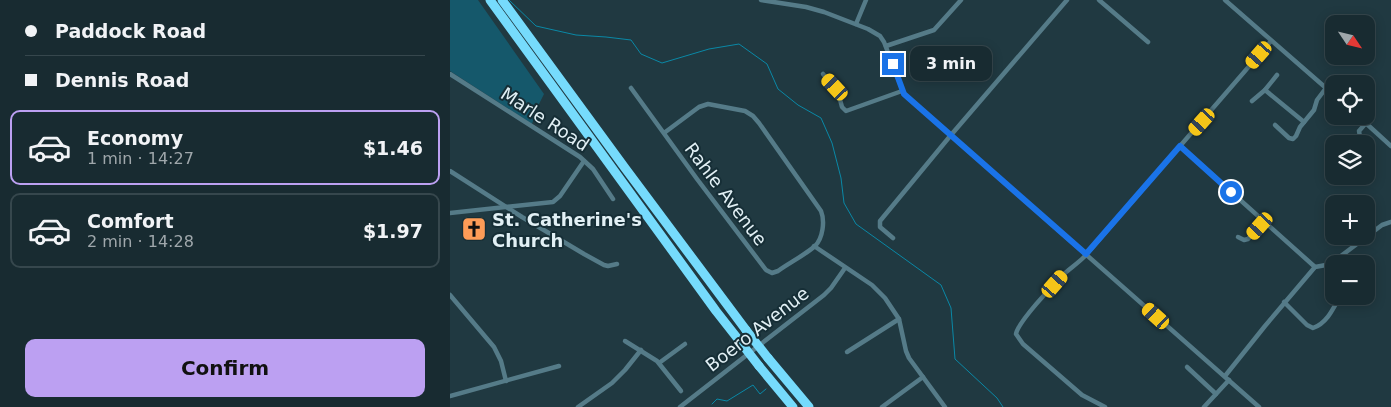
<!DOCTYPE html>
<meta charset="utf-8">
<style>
:root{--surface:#182b31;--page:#213339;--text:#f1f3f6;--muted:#9fa7ab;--line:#36474d;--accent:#bca0f2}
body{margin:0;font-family:"DejaVu Sans",sans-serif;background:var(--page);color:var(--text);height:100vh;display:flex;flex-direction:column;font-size:19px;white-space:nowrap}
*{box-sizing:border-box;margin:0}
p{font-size:16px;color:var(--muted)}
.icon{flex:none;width:28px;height:28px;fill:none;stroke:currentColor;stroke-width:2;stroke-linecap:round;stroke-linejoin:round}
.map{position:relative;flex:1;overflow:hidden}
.sheet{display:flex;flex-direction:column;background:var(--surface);width:450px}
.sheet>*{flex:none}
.banner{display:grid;align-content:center;height:110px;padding:0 25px;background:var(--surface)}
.needle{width:32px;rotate:125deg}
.buttons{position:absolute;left:875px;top:15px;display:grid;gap:10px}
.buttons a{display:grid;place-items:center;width:50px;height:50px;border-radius:10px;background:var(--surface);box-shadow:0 2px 12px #0003,0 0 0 1px var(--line);font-size:25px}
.end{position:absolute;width:22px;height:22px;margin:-11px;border:6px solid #1a73e8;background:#fff;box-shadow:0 0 0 2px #fff}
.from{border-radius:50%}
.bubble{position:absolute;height:35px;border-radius:10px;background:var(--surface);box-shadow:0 2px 12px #0003,0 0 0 1px var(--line);font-size:16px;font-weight:800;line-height:35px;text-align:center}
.car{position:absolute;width:15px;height:30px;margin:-15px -8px;border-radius:6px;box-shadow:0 0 4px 1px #0007;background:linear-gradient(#f5c518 24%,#345 0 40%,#f5c518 0 76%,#345 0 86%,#f5c518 0)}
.banner b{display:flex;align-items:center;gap:18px;height:48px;font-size:19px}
.banner b+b{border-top:1px solid var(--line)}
.banner i{width:12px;height:12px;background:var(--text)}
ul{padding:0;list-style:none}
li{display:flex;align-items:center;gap:15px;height:75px;margin:0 10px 8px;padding:0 15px;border:2px solid var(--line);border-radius:10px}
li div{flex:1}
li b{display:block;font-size:19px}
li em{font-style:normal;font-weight:800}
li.current{border-color:var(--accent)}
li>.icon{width:45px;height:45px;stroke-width:1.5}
.cta{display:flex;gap:10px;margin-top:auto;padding:10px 25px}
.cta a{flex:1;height:58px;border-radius:10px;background:var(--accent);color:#111;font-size:20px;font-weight:800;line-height:58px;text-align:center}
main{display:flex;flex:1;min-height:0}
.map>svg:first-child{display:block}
.green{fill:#15586b}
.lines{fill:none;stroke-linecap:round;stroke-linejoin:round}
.stream{stroke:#0a88a6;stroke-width:1}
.street{stroke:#557b88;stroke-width:4.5}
.highway{stroke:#76dbfc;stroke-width:9}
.highway-bridge{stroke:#76dbfc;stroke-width:9}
.route{stroke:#1a73e8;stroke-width:6}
.labels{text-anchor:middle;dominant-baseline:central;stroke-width:4;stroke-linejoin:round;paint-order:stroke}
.street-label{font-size:18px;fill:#e2f0f5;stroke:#162e36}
.poi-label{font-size:18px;font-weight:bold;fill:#e2f0f5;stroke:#162e36;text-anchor:start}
</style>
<main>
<section class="sheet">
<div class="banner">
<b><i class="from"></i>Paddock Road</b>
<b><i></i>Dennis Road</b>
</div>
<ul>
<li class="current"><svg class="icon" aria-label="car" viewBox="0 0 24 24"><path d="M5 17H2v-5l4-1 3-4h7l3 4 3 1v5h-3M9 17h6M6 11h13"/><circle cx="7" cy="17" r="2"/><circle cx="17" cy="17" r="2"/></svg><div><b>Economy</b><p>1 min · 14:27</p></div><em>$1.46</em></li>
<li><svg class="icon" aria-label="car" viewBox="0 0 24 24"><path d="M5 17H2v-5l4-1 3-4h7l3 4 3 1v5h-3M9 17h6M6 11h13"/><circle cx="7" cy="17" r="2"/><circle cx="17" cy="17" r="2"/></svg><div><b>Comfort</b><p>2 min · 14:28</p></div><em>$1.97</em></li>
</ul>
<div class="cta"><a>Confirm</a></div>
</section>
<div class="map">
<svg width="941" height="407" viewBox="0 0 941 407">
<rect width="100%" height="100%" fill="#203941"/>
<polygon class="green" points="0,0 28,0 94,94 87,108 82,124 0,71"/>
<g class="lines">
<g class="stream">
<polyline points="59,0 86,26 126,35 156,37 181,40 191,54 212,63 259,49 289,44 317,64 328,89 348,105 371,118 382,143 391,178 394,203 406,224 491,285 501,308 505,359 547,398 553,407"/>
<polyline points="262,404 267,399 277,401 303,385 310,394 316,389"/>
</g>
<g class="street">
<polyline points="311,0 356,7 374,12 418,29 430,36 434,42 454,94 809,407"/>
<polyline points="649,0 698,42"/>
<polyline points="775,0 884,95"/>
<polyline points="406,24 416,0"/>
<polyline points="436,46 484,30 511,0"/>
<polyline points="0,74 130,157 143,169 163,199"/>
<polyline points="373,74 388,92 392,107 396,111 452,91"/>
<path d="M181,88L247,179L316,270L322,273L328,271C339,263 355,255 365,246C373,238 375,221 371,211L309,123L303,116L295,111L258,104L249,107L214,133"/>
<polyline points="815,90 854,122"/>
<polyline points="802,101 815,90 827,75"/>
<polyline points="908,116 941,146"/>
<polyline points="825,125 839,138 843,139 846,136 850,127 864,110 867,100 876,88"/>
<polyline points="908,144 910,137 909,131 916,123"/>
<polyline points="730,146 865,267"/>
<polyline points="0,171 72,217 134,254 154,265 158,266 167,264"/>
<polyline points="0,213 103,202 110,196 134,161"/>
<polyline points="788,237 794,240 798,239 813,222"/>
<polyline points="443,238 430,227 430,221 501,135 617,0"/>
<polyline points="364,246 422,285 435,298 449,319 456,351 459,358 495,407"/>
<polyline points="0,295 44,347 51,361 56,381"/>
<path d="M834,302L857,325L863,328C877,323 883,309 890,296"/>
<polyline points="175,341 207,361 231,391"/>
<polyline points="397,352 449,319"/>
<polyline points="209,363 235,344"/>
<polyline points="737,367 766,394"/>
<polyline points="775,376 815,326 865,267 876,265 883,262 932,225 941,222"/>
<polyline points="0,396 109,366"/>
<polyline points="128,407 162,383 175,370 191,350"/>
<polyline points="230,407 374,295 381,288 395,268"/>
<polyline points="432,407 473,377"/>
<path d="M655,407L632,395L573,344L566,334C568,322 602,286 613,275C619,269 627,264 634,257L821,41"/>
<polyline points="754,407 779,380"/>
</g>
<g class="highway">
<polyline points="40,0 266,311 288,339"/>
<polyline points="52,0 175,168 296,330"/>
<polyline points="318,358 359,407"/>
<polyline points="309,366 343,407"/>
</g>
<g class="highway-bridge">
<polyline points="296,330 318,358"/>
<polyline points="288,339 309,366"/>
</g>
</g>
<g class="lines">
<polyline class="route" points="443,64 454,94 636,254 730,146 781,192"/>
</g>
<defs>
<symbol id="church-square" viewBox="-11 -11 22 22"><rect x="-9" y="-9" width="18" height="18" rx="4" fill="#fe9c57" stroke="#162e36"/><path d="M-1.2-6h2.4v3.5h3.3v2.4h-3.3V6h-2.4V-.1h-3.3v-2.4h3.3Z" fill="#111"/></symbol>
</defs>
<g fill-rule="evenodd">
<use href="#church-square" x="10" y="215" width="28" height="28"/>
</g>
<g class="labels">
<g class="street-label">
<text transform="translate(95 119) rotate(33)">Marle Road</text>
<text transform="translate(276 194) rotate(53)">Rahle Avenue</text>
<text transform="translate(307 329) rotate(-38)">Boero Avenue</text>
</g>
<g class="poi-label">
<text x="42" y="219">St. Catherine's<tspan x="42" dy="21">Church</tspan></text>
</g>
</g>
</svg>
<div class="buttons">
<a><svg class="needle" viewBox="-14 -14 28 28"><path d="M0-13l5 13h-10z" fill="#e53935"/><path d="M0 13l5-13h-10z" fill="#9fa7ab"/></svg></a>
<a><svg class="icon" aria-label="locate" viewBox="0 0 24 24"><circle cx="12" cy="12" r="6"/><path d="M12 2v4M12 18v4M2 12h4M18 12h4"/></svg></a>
<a><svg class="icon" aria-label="layers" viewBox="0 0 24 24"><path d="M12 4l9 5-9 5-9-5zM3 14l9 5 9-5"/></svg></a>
<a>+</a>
<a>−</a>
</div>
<i class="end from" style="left:781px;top:192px"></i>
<i class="end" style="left:443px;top:64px"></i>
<div class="bubble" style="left:460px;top:46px;width:82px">3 min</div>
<i class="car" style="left:809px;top:55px;rotate:221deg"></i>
<i class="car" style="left:385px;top:87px;rotate:317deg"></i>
<i class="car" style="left:752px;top:122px;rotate:222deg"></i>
<i class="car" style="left:810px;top:226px;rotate:222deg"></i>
<i class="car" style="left:605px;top:284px;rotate:41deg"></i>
<i class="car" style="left:706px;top:316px;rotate:312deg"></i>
</div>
</main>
